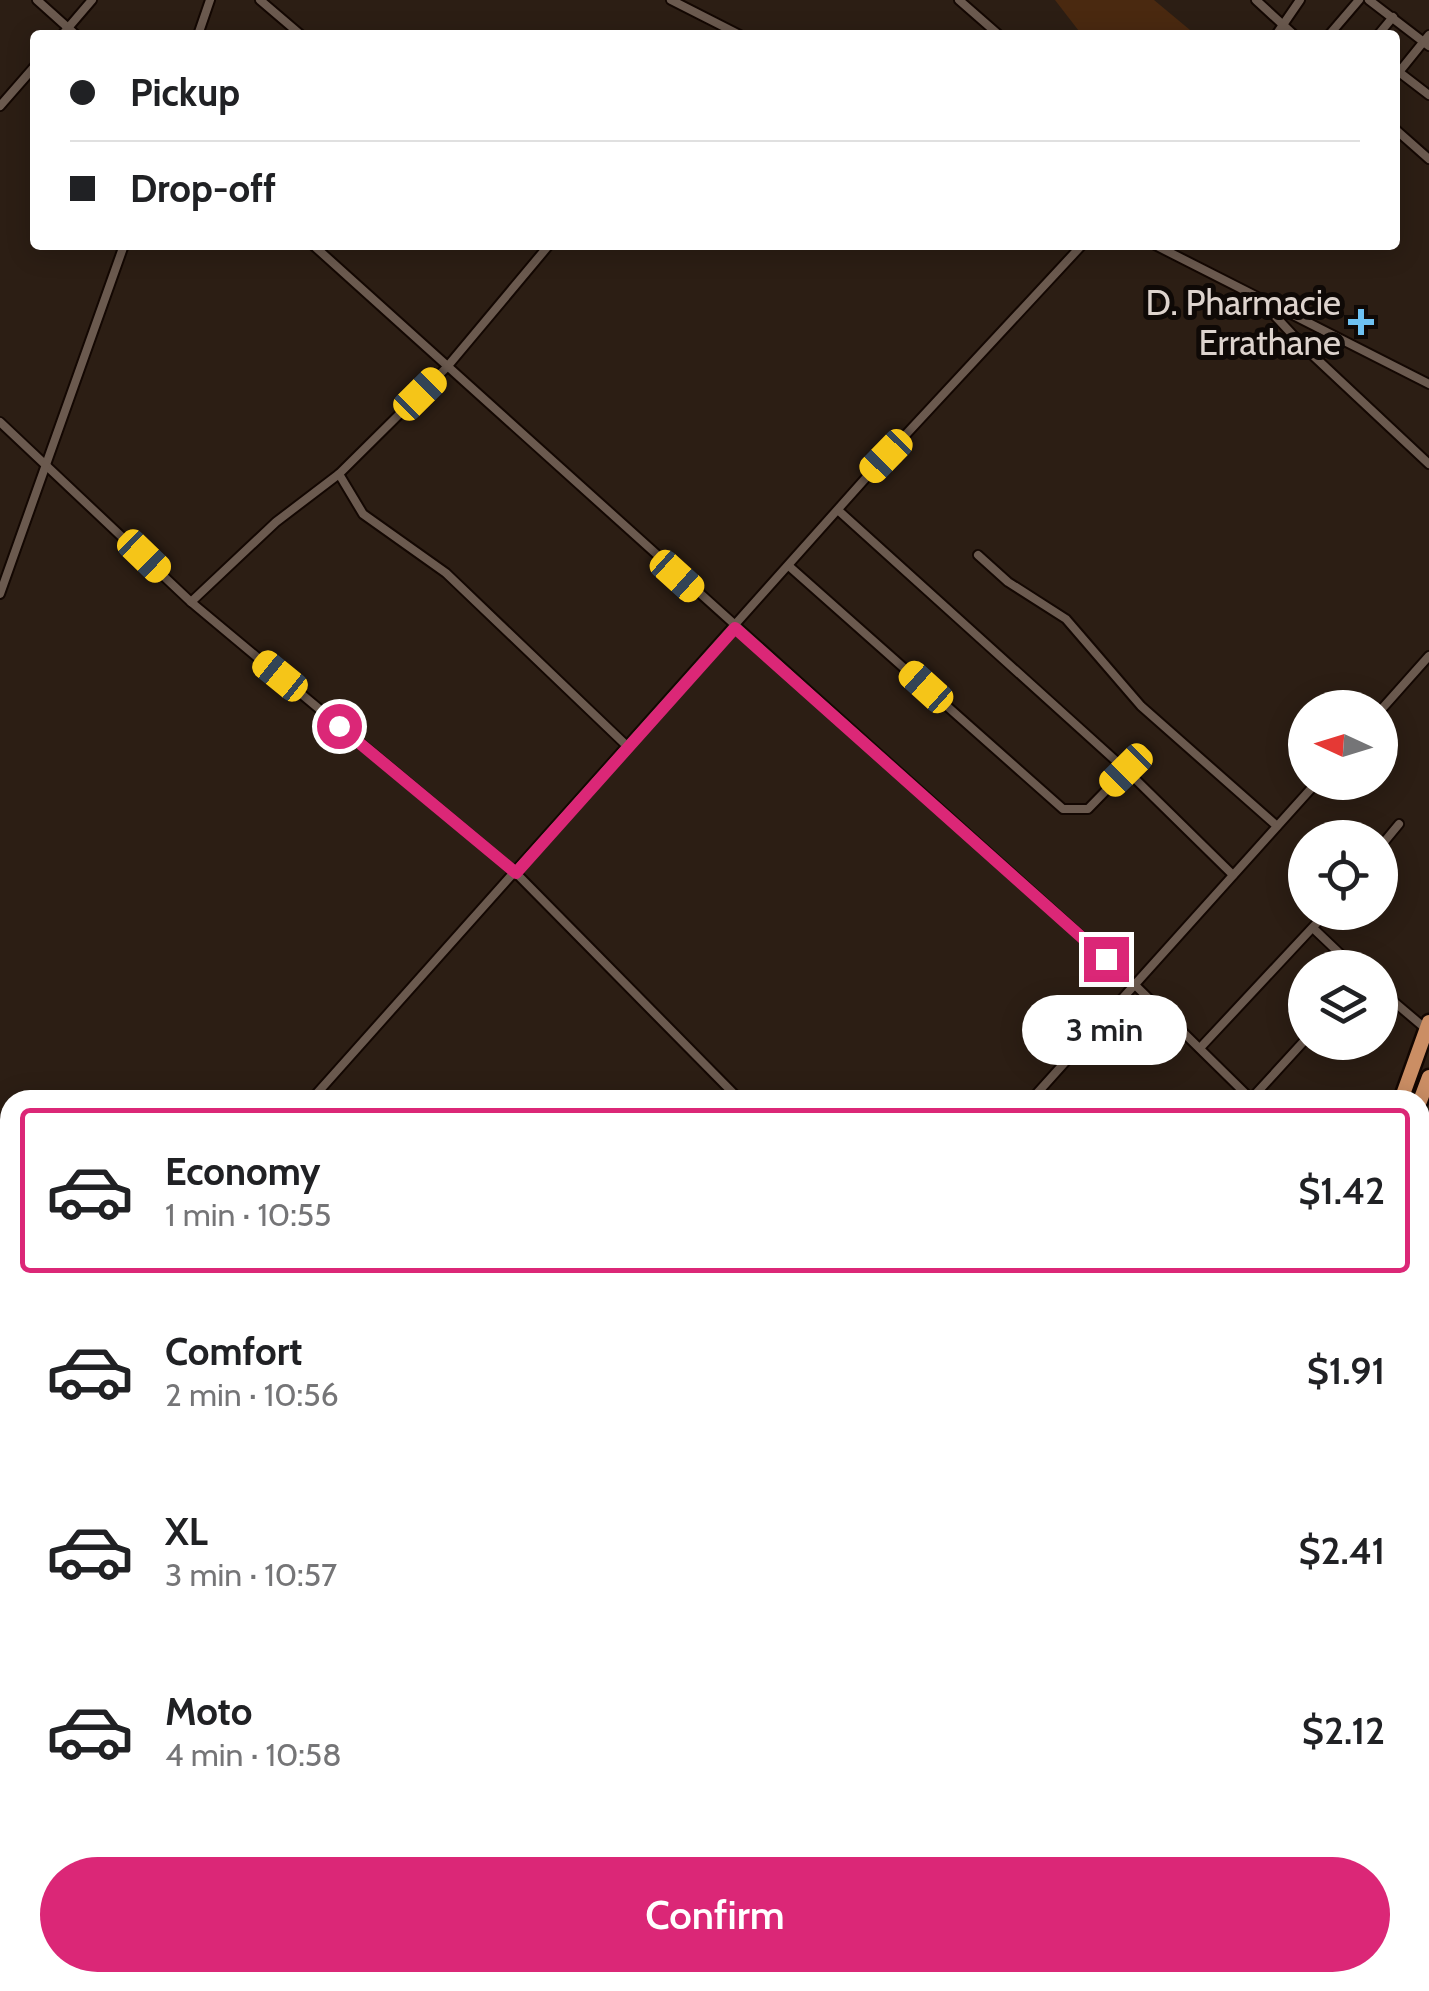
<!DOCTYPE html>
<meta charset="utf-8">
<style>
:root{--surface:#fff;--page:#f2f2f2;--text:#202124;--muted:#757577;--line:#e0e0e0;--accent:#db2777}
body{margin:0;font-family:Cabin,sans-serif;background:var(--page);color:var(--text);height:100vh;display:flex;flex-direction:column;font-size:38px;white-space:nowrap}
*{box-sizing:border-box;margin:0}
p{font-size:32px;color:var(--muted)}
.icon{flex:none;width:55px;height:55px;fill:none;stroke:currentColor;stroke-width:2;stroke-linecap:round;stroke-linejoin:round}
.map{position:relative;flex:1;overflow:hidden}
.side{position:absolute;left:0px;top:1090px;width:1430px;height:902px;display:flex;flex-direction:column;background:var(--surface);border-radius:30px 30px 0 0;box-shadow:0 5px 25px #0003}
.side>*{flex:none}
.hud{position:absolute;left:30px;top:30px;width:1370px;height:220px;border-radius:10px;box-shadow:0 5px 25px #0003;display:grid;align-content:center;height:220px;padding:0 40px;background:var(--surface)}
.needle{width:65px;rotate:274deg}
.tools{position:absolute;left:1288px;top:690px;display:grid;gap:20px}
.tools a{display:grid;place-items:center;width:110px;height:110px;border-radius:50%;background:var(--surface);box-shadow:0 5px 25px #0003;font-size:50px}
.end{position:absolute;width:45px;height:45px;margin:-22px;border:12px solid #db2777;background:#fff;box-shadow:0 0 0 5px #fff}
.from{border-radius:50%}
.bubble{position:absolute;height:70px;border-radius:35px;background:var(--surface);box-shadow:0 5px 25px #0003;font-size:32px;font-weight:600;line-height:70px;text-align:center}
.car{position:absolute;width:30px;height:60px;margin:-30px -15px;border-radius:12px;box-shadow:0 0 8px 2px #0007;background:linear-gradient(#f5c518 24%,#345 0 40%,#f5c518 0 76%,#345 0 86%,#f5c518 0)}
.hud b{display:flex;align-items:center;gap:35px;height:95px;font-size:38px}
.hud b+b{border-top:2px solid var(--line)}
.hud i{width:25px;height:25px;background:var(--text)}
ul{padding:18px 0 0;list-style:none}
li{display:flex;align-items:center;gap:30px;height:165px;margin:0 20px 15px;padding:0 20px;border:5px solid transparent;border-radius:10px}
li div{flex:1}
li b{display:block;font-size:38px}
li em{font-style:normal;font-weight:600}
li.active{border-color:var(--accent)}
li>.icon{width:90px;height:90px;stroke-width:1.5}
.cta{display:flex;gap:20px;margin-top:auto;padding:20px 40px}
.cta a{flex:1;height:115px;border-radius:60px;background:var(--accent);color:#fff;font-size:40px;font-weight:600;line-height:115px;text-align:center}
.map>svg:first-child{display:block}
.built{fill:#382416}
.green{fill:#4a2910}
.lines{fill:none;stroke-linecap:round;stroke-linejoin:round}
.street-casing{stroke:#130702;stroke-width:12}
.secondary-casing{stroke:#130702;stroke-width:16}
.highway-casing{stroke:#130702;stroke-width:19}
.street{stroke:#6b5a4f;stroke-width:8}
.secondary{stroke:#886a55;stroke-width:11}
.highway{stroke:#cb8e64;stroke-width:14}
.route{stroke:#db2777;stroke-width:12}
.poi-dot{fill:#6ec2f3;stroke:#0f0906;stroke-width:4}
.labels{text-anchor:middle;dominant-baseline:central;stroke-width:10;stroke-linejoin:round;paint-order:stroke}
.poi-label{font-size:35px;fill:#ddd3cd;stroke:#0f0906;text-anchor:end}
</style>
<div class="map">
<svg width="1429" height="1991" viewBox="0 0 1429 1991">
<rect width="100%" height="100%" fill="#2c1e14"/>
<polygon class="built" points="0,1182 10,1188 10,1385 0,1361"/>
<polygon class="green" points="1055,0 1154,0 1196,35 1082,35"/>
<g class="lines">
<defs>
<g id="street">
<polyline points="37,0 76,35"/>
<polyline points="260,0 301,35"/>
<polyline points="671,0 740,35"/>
<polyline points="959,0 999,35"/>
<polyline points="1256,0 1294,35"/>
<polyline points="1369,0 1429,46"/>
<polyline points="62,35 92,0"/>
<polyline points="198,35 210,0"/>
<polyline points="1276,35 1300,0"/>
<polyline points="1329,35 1359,0"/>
<polyline points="1378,35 1393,17"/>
<polyline points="1399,72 1429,95"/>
<polyline points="1395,77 1429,35"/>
<polyline points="0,106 35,66"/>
<polyline points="1395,129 1429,159"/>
<polyline points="313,245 1134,984 1252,1100"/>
<polyline points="1155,245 1429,384"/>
<polyline points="1261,301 1304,347 1429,464"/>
<polyline points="0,422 191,602 516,873 740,1100"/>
<polyline points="339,474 363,514 446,573 627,746"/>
<polyline points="839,511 1126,770 1233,875"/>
<polyline points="978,555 1008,582 1066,619 1141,706 1277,826"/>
<polyline points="790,567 1063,809 1088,809 1126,770"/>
<polyline points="0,594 124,245"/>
<polyline points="191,602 276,522 339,474 447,367 549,245"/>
<polyline points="1380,711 1429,656"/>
<polyline points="1380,847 1399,824"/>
<polyline points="1314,929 1355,968"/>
<polyline points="1380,990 1426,1029"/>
<polyline points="1200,1048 1327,912"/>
<polyline points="1251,1099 1305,1040"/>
<polyline points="311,1100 872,471 1082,245"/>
<polyline points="1031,1100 1317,782"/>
<polyline points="1420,1177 1429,1180"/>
<polyline points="1420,1237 1429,1240"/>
<polyline points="1420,1289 1429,1265"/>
<polyline points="1420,1330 1429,1333"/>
<polyline points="1420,1391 1425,1397 1420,1410"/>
<polyline points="0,1429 10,1425"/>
<polyline points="1420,1505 1429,1508"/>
<polyline points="1420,1566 1429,1569"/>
<polyline points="1420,1624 1429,1627"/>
<polyline points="1420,1675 1429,1651"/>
<polyline points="961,1982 984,1991"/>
<polyline points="195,1991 195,1982"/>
<polyline points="400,1991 401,1982"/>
<polyline points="785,1991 786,1982"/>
<polyline points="1393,1991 1396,1982"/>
</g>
<polyline id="secondary" points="1089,1991 1091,1982"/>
<g id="highway">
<polyline points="1401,1100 1429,1022"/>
<polyline points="1420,1101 1429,1077"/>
<polyline points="0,1151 10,1159"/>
<polyline points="0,1469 10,1496"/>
<polyline points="0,1509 10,1538"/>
<polyline points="1420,1856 1429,1861"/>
<polyline points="1420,1875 1429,1880"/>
<polyline points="1420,1888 1429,1892"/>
<polyline points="1420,1900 1429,1905"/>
<polyline points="79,1991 79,1982"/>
<polyline points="90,1991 90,1982"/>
</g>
</defs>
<use href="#street" class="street-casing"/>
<use href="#secondary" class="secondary-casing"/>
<use href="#highway" class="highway-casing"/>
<use href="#street" class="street"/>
<use href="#secondary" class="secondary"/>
<use href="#highway" class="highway"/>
</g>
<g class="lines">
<polyline class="route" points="339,726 516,873 735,628 1106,959"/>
</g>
<path class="poi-dot" d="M1356 307h10v10h10v10h-10v10h-10v-10h-10v-10h10z"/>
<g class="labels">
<g class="poi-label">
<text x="1341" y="302">D. Pharmacie<tspan x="1341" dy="40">Errathane</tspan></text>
</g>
</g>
</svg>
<div class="tools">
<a><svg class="needle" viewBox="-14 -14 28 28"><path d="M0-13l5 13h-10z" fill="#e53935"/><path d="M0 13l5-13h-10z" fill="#757577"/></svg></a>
<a><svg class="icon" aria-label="locate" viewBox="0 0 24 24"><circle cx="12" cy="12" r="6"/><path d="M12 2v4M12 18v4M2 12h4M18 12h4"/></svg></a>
<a><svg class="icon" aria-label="layers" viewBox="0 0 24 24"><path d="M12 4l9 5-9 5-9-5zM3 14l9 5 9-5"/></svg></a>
</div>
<i class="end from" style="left:339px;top:726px"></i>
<i class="end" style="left:1106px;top:959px"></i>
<div class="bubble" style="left:1022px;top:995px;width:165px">3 min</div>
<i class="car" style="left:420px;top:394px;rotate:45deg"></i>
<i class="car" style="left:886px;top:456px;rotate:224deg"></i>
<i class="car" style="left:144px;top:556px;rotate:134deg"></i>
<i class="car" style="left:677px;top:576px;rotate:132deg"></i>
<i class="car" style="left:280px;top:676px;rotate:309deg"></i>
<i class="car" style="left:926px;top:687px;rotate:312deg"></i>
<i class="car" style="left:1126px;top:770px;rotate:225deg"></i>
<div class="hud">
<b><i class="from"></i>Pickup</b>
<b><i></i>Drop-off</b>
</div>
<section class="side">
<ul>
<li class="active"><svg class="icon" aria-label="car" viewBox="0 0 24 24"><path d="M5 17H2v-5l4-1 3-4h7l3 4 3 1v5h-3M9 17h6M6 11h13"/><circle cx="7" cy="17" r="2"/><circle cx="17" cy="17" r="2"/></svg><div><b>Economy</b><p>1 min · 10:55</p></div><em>$1.42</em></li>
<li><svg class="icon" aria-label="car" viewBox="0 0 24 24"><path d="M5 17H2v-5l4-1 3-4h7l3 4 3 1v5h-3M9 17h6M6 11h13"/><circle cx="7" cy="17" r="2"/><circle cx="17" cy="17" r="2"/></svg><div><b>Comfort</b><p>2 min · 10:56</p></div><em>$1.91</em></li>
<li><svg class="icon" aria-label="car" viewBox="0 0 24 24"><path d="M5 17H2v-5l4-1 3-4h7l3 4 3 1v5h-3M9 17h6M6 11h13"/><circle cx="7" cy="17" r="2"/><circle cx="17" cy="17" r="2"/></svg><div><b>XL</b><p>3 min · 10:57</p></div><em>$2.41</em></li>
<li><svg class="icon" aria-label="car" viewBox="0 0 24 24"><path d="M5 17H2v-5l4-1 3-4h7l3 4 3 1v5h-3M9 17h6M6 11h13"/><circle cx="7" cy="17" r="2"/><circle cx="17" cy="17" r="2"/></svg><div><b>Moto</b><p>4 min · 10:58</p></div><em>$2.12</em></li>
</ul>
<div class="cta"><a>Confirm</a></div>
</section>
</div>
